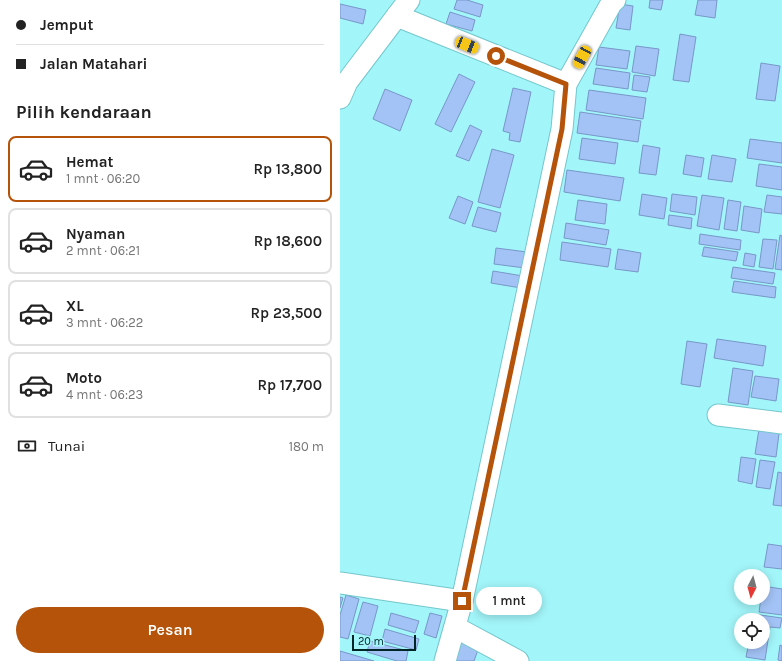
<!DOCTYPE html>
<html lang="id">
<meta charset="utf-8">
<style>
:root{--surface:#fff;--page:#f6f6f6;--text:#222;--muted:#767676;--line:#e0e0e0;--accent:#b45309}
body{margin:0;font-family:Karla,sans-serif;background:var(--page);color:var(--text);height:100vh;display:flex;flex-direction:column;font-size:15px;white-space:nowrap}
*{box-sizing:border-box;margin:0}
p{font-size:13px;color:var(--muted)}
.icon{flex:none;width:22px;height:22px;fill:none;stroke:currentColor;stroke-width:2;stroke-linecap:round;stroke-linejoin:round}
.map{position:relative;flex:1;overflow:hidden}
.sheet{display:flex;flex-direction:column;background:var(--surface);width:340px}
.sheet>*{flex:none}
.hud{display:grid;align-content:center;height:88px;padding:0 16px;background:var(--surface)}
.needle{width:26px;rotate:186deg}
.buttons{position:absolute;left:394px;top:569px;display:grid;gap:8px}
.buttons a{display:grid;place-items:center;width:36px;height:36px;border-radius:50%;background:var(--surface);box-shadow:0 2px 10px #0003;font-size:20px}
.scale{position:absolute;left:12px;bottom:10px;width:64px;box-sizing:border-box;padding-left:4px;border:2px solid #002526;border-top:0;font-size:11px;line-height:14px;white-space:nowrap;color:#002526;-webkit-text-stroke:3px #a2f5f9;paint-order:stroke}
.end{position:absolute;width:18px;height:18px;margin:-9px;border:5px solid #b45309;background:#fff;box-shadow:0 0 0 2px #fff}
.from{border-radius:50%}
.bubble{position:absolute;height:28px;border-radius:14px;background:var(--surface);box-shadow:0 2px 10px #0003;font-size:13px;font-weight:600;line-height:28px;text-align:center}
.car{position:absolute;width:12px;height:24px;margin:-12px -6px;border-radius:5px;box-shadow:0 0 3px 1px #0007;background:linear-gradient(#f5c518 24%,#345 0 40%,#f5c518 0 76%,#345 0 86%,#f5c518 0)}
.hud b{display:flex;align-items:center;gap:14px;height:38px;font-size:15px}
.hud b+b{border-top:1px solid var(--line)}
.hud i{width:10px;height:10px;background:var(--text)}
ul{padding:0;list-style:none}
li{display:flex;align-items:center;gap:12px;height:66px;margin:0 8px 6px;padding:0 8px;border:2px solid var(--line);border-radius:8px}
li div{flex:1}
li b{display:block;font-size:15px}
li em{font-style:normal;font-weight:600}
li.on{border-color:var(--accent)}
li>.icon{width:36px;height:36px;stroke-width:1.5}
h2{padding:0 16px;font-size:18px;line-height:48px}
.pay{display:flex;align-items:center;gap:10px;height:44px;padding:0 16px;font-size:15px}
.pay p{margin-inline-start:auto}
.primary-button{display:flex;gap:8px;margin-top:auto;padding:8px 16px}
.primary-button a{flex:1;height:46px;border-radius:24px;background:var(--accent);color:#fff;font-size:16px;font-weight:600;line-height:46px;text-align:center}
main{display:flex;flex:1;min-height:0}
.map>svg:first-child{display:block}
.building{fill:#a3c3f6;stroke:#7897c8}
.lines{fill:none;stroke-linecap:round;stroke-linejoin:round}
.minor-casing{stroke:#74c7cc;stroke-width:23}
.minor{stroke:#fff;stroke-width:21}
.route{stroke:#b45309;stroke-width:5}
</style>
<main>
<section class="sheet">
<div class="hud">
<b><i class="from"></i>Jemput</b>
<b><i></i>Jalan Matahari</b>
</div>
<h2>Pilih kendaraan</h2>
<ul>
<li class="on"><svg class="icon" aria-label="car" viewBox="0 0 24 24"><path d="M5 17H2v-5l4-1 3-4h7l3 4 3 1v5h-3M9 17h6M6 11h13"/><circle cx="7" cy="17" r="2"/><circle cx="17" cy="17" r="2"/></svg><div><b>Hemat</b><p>1 mnt · 06:20</p></div><em>Rp 13,800</em></li>
<li><svg class="icon" aria-label="car" viewBox="0 0 24 24"><path d="M5 17H2v-5l4-1 3-4h7l3 4 3 1v5h-3M9 17h6M6 11h13"/><circle cx="7" cy="17" r="2"/><circle cx="17" cy="17" r="2"/></svg><div><b>Nyaman</b><p>2 mnt · 06:21</p></div><em>Rp 18,600</em></li>
<li><svg class="icon" aria-label="car" viewBox="0 0 24 24"><path d="M5 17H2v-5l4-1 3-4h7l3 4 3 1v5h-3M9 17h6M6 11h13"/><circle cx="7" cy="17" r="2"/><circle cx="17" cy="17" r="2"/></svg><div><b>XL</b><p>3 mnt · 06:22</p></div><em>Rp 23,500</em></li>
<li><svg class="icon" aria-label="car" viewBox="0 0 24 24"><path d="M5 17H2v-5l4-1 3-4h7l3 4 3 1v5h-3M9 17h6M6 11h13"/><circle cx="7" cy="17" r="2"/><circle cx="17" cy="17" r="2"/></svg><div><b>Moto</b><p>4 mnt · 06:23</p></div><em>Rp 17,700</em></li>
</ul>
<div class="pay"><svg class="icon" aria-label="cash" viewBox="0 0 24 24"><path d="M3 7h18v10H3z"/><circle cx="12" cy="12" r="2"/></svg>Tunai<p>180 m</p></div>
<div class="primary-button"><a>Pesan</a></div>
</section>
<div class="map">
<svg width="442" height="661" viewBox="0 0 442 661">
<rect width="100%" height="100%" fill="#a2f5f9"/>
<g class="building">
<polygon points="117,0 127,0 143,5 140,17 114,9"/>
<polygon points="310,0 323,0 321,10 309,8"/>
<polygon points="358,0 377,0 375,18 355,15"/>
<polygon points="0,4 26,10 23,24 0,18"/>
<polygon points="280,4 293,6 290,30 276,28"/>
<polygon points="110,12 135,20 132,31 106,24"/>
<polygon points="340,34 356,37 349,82 333,80"/>
<polygon points="296,46 319,49 315,76 292,72"/>
<polygon points="259,47 290,51 287,69 256,65"/>
<polygon points="421,63 440,66 435,101 416,99"/>
<polygon points="256,68 290,73 288,89 253,84"/>
<polygon points="119,74 135,82 111,132 95,124"/>
<polygon points="294,75 310,77 307,92 292,90"/>
<polygon points="173,88 191,92 180,142 169,140 170,133 163,131"/>
<polygon points="45,89 72,100 60,131 33,119"/>
<polygon points="249,90 306,98 303,119 246,110"/>
<polygon points="240,112 301,121 298,142 237,133"/>
<polygon points="130,125 142,131 129,161 116,156"/>
<polygon points="242,138 278,143 275,164 239,159"/>
<polygon points="410,139 442,143 442,163 407,158"/>
<polygon points="303,145 320,148 316,175 299,173"/>
<polygon points="152,149 174,155 160,208 138,202"/>
<polygon points="346,155 364,158 361,177 343,174"/>
<polygon points="372,155 396,159 392,182 368,179"/>
<polygon points="419,164 442,167 442,190 416,186"/>
<polygon points="227,170 284,178 280,201 224,192"/>
<polygon points="302,194 327,198 324,219 299,215"/>
<polygon points="332,194 357,197 355,215 330,211"/>
<polygon points="362,195 384,198 379,230 357,226"/>
<polygon points="427,195 442,197 442,214 424,212"/>
<polygon points="118,196 133,202 125,224 109,218"/>
<polygon points="238,200 267,204 265,224 235,220"/>
<polygon points="388,200 401,202 397,231 384,229"/>
<polygon points="404,206 422,209 419,233 401,230"/>
<polygon points="138,207 161,213 156,232 132,226"/>
<polygon points="329,215 352,218 351,229 328,225"/>
<polygon points="226,223 269,230 266,245 224,238"/>
<polygon points="360,234 401,240 400,250 359,244"/>
<polygon points="440,235 442,236 442,270 435,269"/>
<polygon points="423,239 437,240 433,269 419,267"/>
<polygon points="222,242 271,249 268,267 220,260"/>
<polygon points="364,247 398,252 396,261 362,256"/>
<polygon points="156,248 187,252 185,268 154,264"/>
<polygon points="278,249 301,253 298,272 275,269"/>
<polygon points="405,253 416,255 414,267 403,265"/>
<polygon points="393,267 435,273 433,284 391,278"/>
<polygon points="153,271 183,276 181,288 151,283"/>
<polygon points="394,281 436,287 435,298 392,292"/>
<polygon points="377,339 426,346 423,366 374,358"/>
<polygon points="347,341 367,344 360,387 341,384"/>
<polygon points="393,368 413,371 408,405 388,402"/>
<polygon points="415,376 439,379 436,401 411,397"/>
<polygon points="420,423 440,426 436,457 415,454"/>
<polygon points="401,457 416,459 412,484 398,481"/>
<polygon points="420,460 435,462 430,489 416,487"/>
<polygon points="438,472 442,473 442,506 433,505"/>
<polygon points="428,544 442,546 442,569 424,567"/>
<polygon points="423,586 442,589 442,615 419,612 421,598 423,598"/>
<polygon points="6,595 19,599 8,639 0,637 0,615"/>
<polygon points="0,597 3,598 0,608"/>
<polygon points="23,602 38,606 30,636 14,632"/>
<polygon points="51,613 79,621 75,633 48,625"/>
<polygon points="90,613 102,616 96,638 84,634"/>
<polygon points="413,614 442,618 440,628 430,627 425,660 406,657 409,642 423,642 423,620 412,620"/>
<polygon points="45,629 79,639 76,650 42,641"/>
<polygon points="119,637 140,644 134,661 111,661"/>
<polygon points="30,641 68,651 66,661 57,661 27,652"/>
<polygon points="440,645 442,646 442,661 438,660"/>
<polygon points="0,651 34,661 0,661"/>
</g>
<g class="lines">
<defs>
<g id="minor">
<polyline points="57,16 226,84"/>
<polyline points="0,98 7,82 69,0"/>
<polyline points="378,415 442,423"/>
<polyline points="0,583 122,601"/>
<polyline points="115,627 178,661"/>
<polyline points="105,661 122,601 222,129 226,84 272,2 275,0"/>
</g>
</defs>
<use href="#minor" class="minor-casing"/>
<use href="#minor" class="minor"/>
</g>
<g class="lines">
<polyline class="route" points="122,601 222,129 226,84 156,56"/>
</g>
</svg>
<div class="buttons">
<a><svg class="needle" viewBox="-14 -14 28 28"><path d="M0-13l5 13h-10z" fill="#e53935"/><path d="M0 13l5-13h-10z" fill="#767676"/></svg></a>
<a><svg class="icon" aria-label="locate" viewBox="0 0 24 24"><circle cx="12" cy="12" r="6"/><path d="M12 2v4M12 18v4M2 12h4M18 12h4"/></svg></a>
</div>
<div class="scale">20 m</div>
<i class="end from" style="left:156px;top:56px"></i>
<i class="end" style="left:122px;top:601px"></i>
<div class="bubble" style="left:136px;top:587px;width:66px">1 mnt</div>
<i class="car" style="left:127px;top:45px;rotate:112deg"></i>
<i class="car" style="left:242px;top:57px;rotate:209deg"></i>
</div>
</main>
